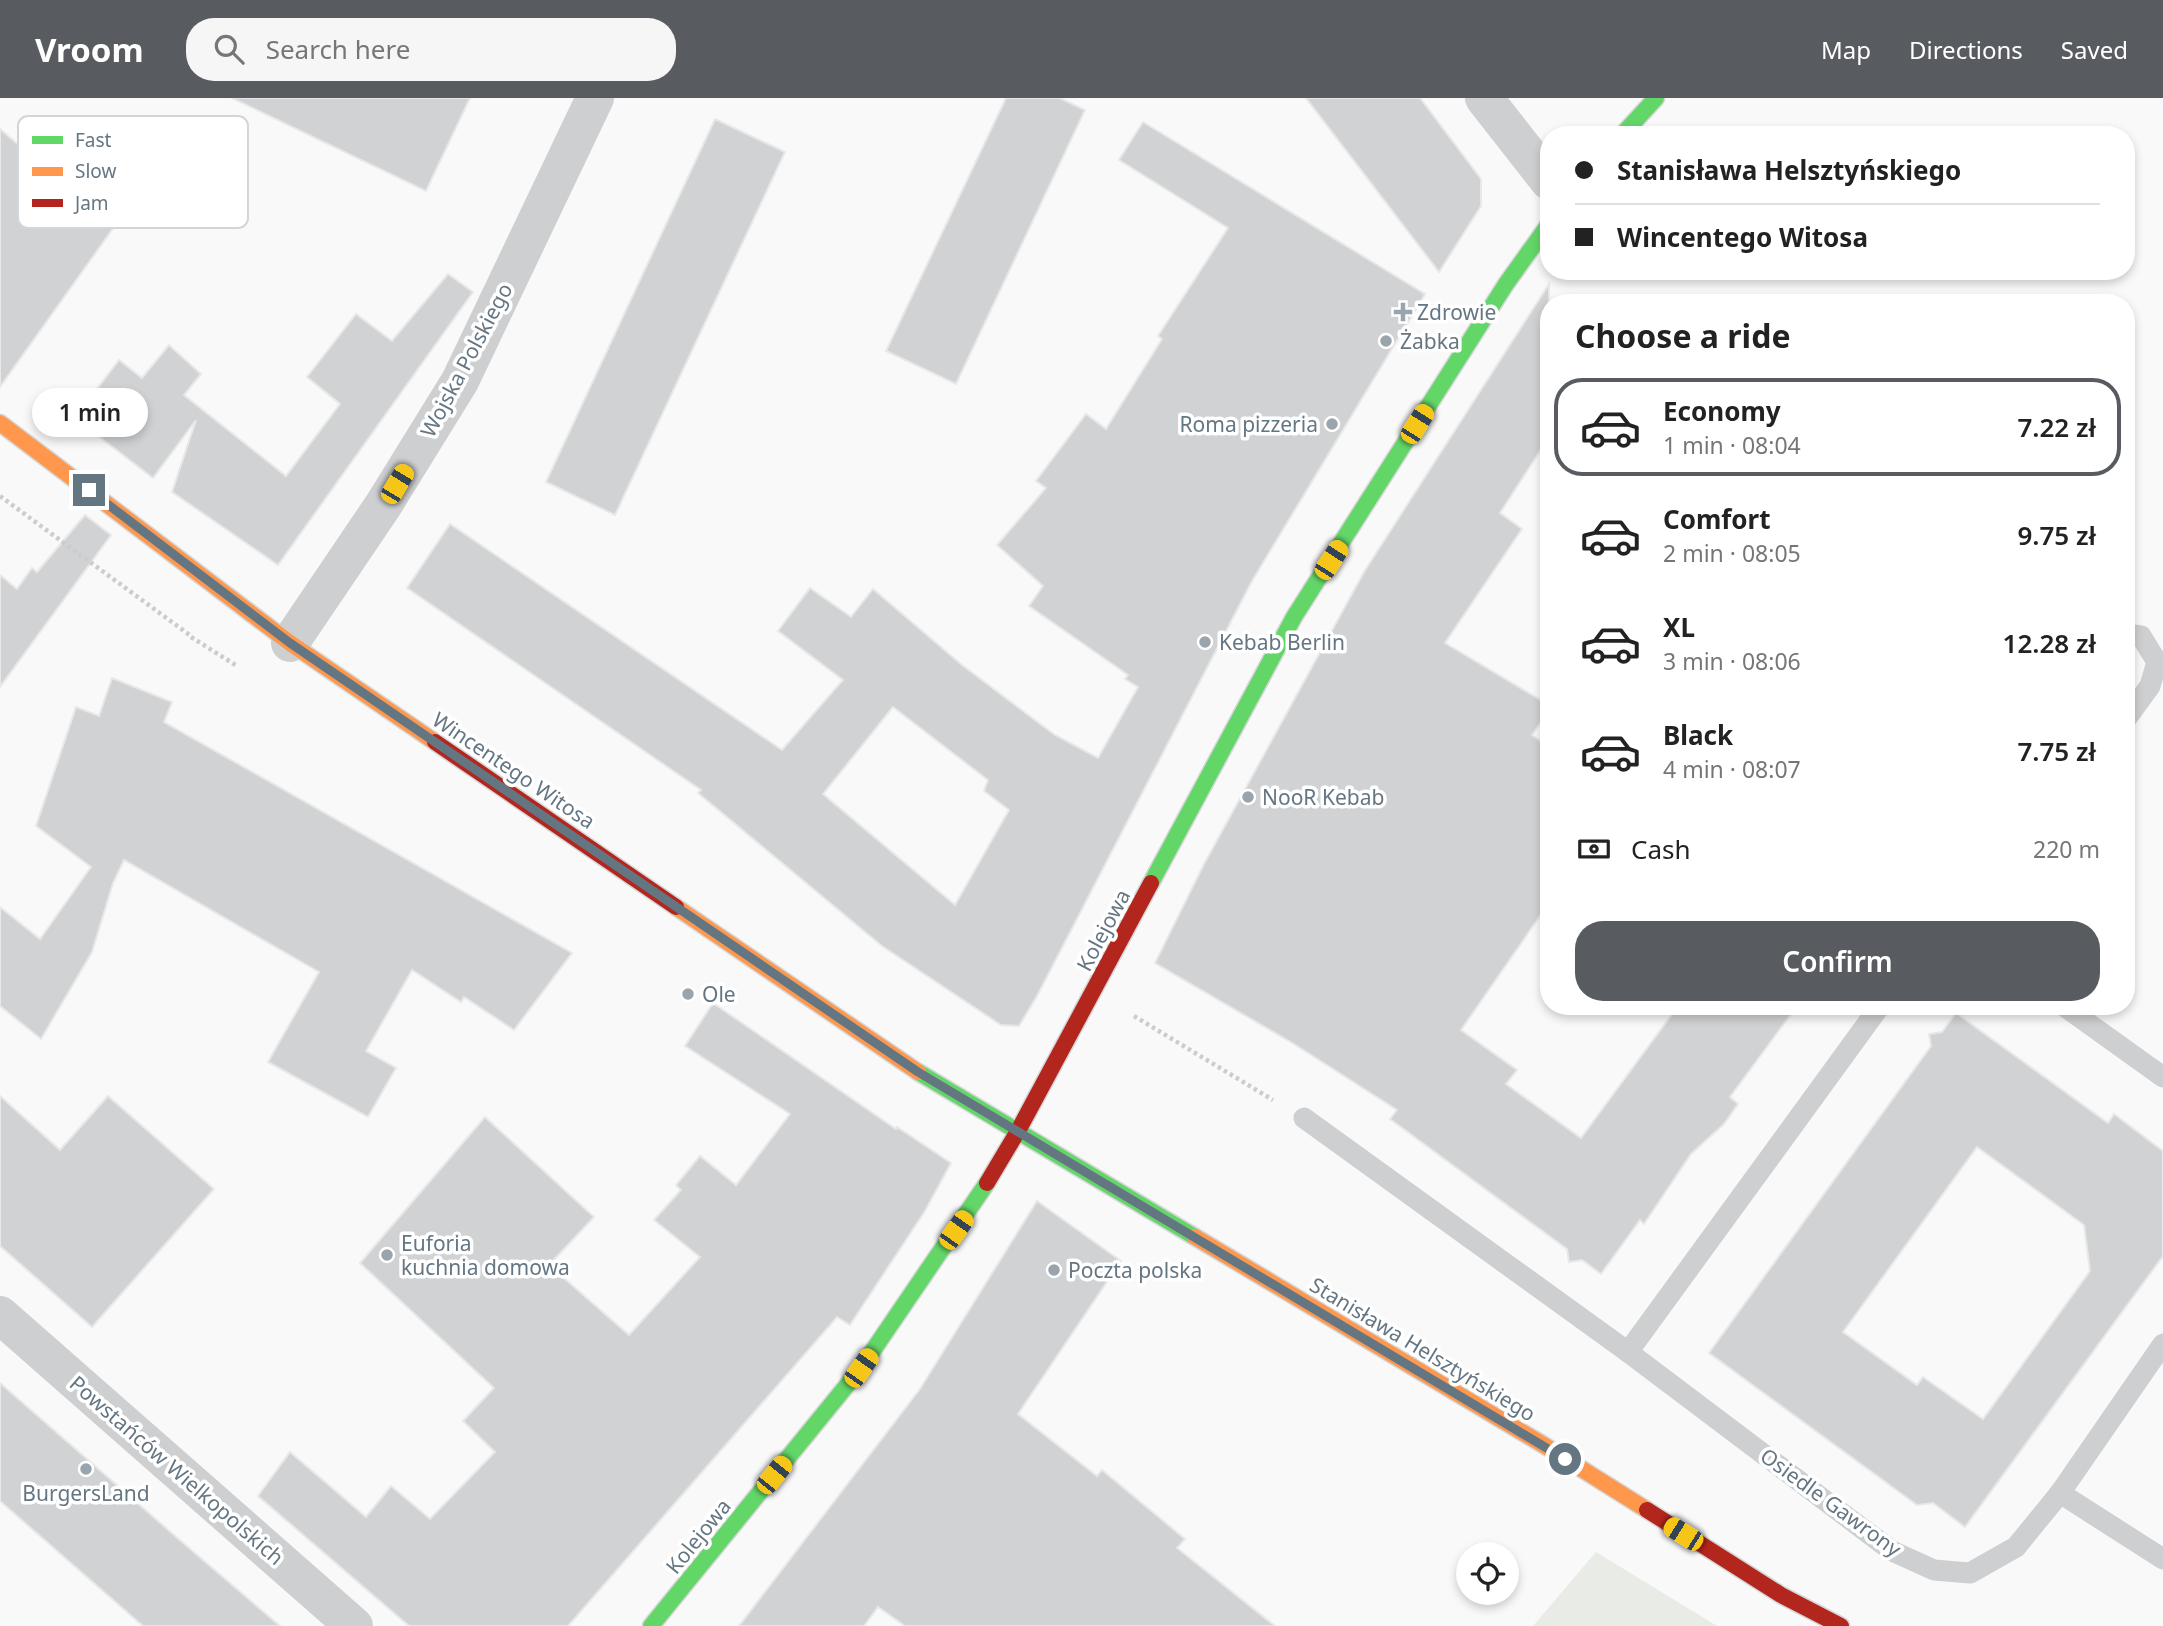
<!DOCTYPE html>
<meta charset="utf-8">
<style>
:root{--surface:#fff;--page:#f6f6f6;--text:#222;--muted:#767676;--line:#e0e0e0;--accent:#585c60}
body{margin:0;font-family:"Noto Sans",sans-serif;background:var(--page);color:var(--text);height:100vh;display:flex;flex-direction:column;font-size:26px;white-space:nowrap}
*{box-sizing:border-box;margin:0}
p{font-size:23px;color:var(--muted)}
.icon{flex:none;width:38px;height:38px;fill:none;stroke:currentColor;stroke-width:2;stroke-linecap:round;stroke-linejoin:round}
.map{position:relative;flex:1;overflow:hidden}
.panel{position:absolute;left:1540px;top:196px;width:595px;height:721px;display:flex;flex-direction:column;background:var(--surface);border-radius:28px;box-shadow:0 4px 10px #0003}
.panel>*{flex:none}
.top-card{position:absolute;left:1540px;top:28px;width:595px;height:154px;border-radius:28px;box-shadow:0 4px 10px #0003;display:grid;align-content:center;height:154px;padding:0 35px;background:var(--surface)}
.fabs{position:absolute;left:1456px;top:1444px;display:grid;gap:14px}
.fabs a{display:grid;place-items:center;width:63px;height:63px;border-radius:50%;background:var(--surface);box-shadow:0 4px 10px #0003;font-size:35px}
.end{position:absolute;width:32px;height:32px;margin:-16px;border:9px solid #657683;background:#fff;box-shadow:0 0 0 4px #fff}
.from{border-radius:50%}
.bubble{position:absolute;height:49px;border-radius:24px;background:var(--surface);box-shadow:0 4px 10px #0003;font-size:23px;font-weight:600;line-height:49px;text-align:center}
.car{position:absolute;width:21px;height:42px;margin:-21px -10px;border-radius:9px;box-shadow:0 0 5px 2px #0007;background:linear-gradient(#f5c518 24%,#345 0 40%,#f5c518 0 76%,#345 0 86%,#f5c518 0)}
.top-card b{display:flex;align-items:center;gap:24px;height:66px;font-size:26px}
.top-card b+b{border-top:2px solid var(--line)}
.top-card i{width:18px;height:18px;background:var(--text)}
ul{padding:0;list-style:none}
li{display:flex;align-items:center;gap:21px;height:98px;margin:0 14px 10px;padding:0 21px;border:4px solid transparent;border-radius:28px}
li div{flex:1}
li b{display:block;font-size:26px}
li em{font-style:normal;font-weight:600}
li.current{border-color:var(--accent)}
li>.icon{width:63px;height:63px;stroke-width:1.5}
h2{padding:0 35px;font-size:32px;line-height:84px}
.pay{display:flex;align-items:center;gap:18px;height:77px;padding:0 35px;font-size:26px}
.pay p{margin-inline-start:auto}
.cta{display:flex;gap:14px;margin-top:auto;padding:14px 35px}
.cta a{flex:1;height:80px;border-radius:28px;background:var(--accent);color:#fff;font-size:28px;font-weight:600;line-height:80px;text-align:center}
header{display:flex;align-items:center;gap:42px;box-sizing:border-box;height:98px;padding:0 35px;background:var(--accent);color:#fff}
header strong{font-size:33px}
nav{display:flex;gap:38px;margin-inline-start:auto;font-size:24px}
.search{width:490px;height:63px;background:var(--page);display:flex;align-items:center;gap:18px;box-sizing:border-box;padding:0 24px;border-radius:28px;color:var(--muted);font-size:26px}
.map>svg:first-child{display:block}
.green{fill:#e8ebe6}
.building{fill:#d0d2d3;stroke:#e8e8e8;stroke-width:2;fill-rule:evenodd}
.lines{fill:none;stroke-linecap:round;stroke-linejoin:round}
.fast-casing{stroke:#d5d6d7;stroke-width:19}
.slow-casing{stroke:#d5d6d7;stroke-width:19}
.jam-casing{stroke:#d5d6d7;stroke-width:19}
.path{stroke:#cbcccd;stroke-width:4.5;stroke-dasharray:3.5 3.5;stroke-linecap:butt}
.lane{stroke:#cecfd0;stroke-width:21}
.street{stroke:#cecfd0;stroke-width:38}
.fast{stroke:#63d668;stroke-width:16}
.slow{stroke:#ff974d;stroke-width:16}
.jam{stroke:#b3261e;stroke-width:16}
.route{stroke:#657683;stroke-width:9}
.poi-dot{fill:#99a4ac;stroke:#fff;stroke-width:2.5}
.labels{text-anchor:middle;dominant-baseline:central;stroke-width:7;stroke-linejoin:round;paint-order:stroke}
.poi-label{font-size:21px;fill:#657683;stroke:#fff;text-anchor:start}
.street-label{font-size:21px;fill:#657683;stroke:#fff}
.key{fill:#fff;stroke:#d1d6da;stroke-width:2}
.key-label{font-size:19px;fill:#657683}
</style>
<header>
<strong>Vroom</strong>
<div class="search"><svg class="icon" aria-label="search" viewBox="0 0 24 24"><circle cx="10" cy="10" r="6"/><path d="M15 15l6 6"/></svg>Search here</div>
<nav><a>Map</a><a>Directions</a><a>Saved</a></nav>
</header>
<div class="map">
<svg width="2163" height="1528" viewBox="0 0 2163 1528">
<rect width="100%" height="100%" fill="#f9f9f9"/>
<polygon class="green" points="1596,1454 1717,1528 1533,1528"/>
<g class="building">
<polygon points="232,0 470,0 426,93"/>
<polygon points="1006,0 1060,0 1085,12 956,286 886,253"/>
<polygon points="1306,0 1420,0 1481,81 1481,108 1439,174"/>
<polygon points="715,21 785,54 615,417 546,384"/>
<path d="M1143,24L1425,196L1252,483L1037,898L1019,928L1001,927L882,848L698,695L701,692L407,490L450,426L782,652L843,582L778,533L810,490L851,519L873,491L962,567L1055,637L1098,660L1138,589L1125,581L1128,577L1029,508L1043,488L997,447L1046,390L1036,383L1086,316L1106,331L1162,241L1158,238L1228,130L1119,62ZM893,609L988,682L984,693L1009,712L955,807L823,696Z"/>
<polygon points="0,31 114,129 0,289"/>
<polygon points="448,176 473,194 278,467 172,394 196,322 153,380 75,320 119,262 142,280 169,247 201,276 184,297 286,378 340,306 307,279 356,216 392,243"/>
<polygon points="1549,186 1549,339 1500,415 1522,431 1445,545 1549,607 1549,613 1532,637 1549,649 1549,805 1461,932 1517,972 1506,986 1581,1040 1678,908 1797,908 1730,999 1738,1006 1724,1026 1691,1056 1644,1126 1640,1122 1601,1176 1582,1162 1569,1164 1567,1151 1390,1021 1397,1012 1294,946 1155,865 1203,768 1364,474"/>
<polygon points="85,417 111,437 0,589 0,477 17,491 32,470 37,474"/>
<polygon points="112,580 172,604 164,624 572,855 514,932 464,899 461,904 412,872 366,953 396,970 368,1019 268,964 319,874 124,762 113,785 92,854 41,941 0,908 0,809 40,841 91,769 36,728 76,609 99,618"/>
<polygon points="713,905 896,1031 897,1029 951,1065 925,1113 850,1227 837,1219 568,1528 409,1528 258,1398 290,1354 366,1419 391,1388 430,1421 495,1354 463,1323 494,1290 360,1165 485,1019 594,1119 549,1167 629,1237 700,1159 654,1122 681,1092 676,1087 700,1058 736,1087 790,1016 685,948"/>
<path d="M1956,915L2108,1025L2114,1016L2163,1053V1158L1965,1429L1933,1405L1917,1407L1709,1255L1931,948L1929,936L1942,934ZM1977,1049L2084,1127L2090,1173L1983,1321L1923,1279L1917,1287L1843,1234Z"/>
<polygon points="0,998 60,1052 108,998 214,1091 92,1229 0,1148"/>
<polygon points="1037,1103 1121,1163 1018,1316 1097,1378 1102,1372 1185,1441 1177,1450 1275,1528 905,1528 878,1509 864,1528 739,1528 920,1291"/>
<polygon points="0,1285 182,1444 280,1528 143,1528 0,1403"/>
</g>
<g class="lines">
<defs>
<g id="fast">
<polyline points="1622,37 1656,0"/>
<polyline points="1151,785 1294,519 1506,186 1549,126"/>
<polyline points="918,974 1195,1139"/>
<polyline points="651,1528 861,1270 987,1085"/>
</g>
<g id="slow">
<polyline points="0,325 290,545 435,644"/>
<polyline points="676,809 918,974"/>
<polyline points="1195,1139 1542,1346 1647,1412"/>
</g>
<g id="jam">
<polyline points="435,644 676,809"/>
<polyline points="987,1085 1018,1033 1151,785"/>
<polyline points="1647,1412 1781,1497 1841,1528"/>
</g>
</defs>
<use href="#fast" class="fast-casing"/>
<use href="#slow" class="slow-casing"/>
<use href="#jam" class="jam-casing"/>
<g class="path">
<polyline points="0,398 191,538"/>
<polyline points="191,539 237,568"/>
<polyline points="1134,918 1273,1002"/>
</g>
<g class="lane">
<polyline points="2126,536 2141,538 2157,564 2150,588 2126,621"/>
<polyline points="2064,908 2163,979"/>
<polyline points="1304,1020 1628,1254 1892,1453 1934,1472 1970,1475 2016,1449 2060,1395 2163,1246"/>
<polyline points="1628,1254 1880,908"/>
<polyline points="2060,1395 2163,1461"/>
</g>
<g class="street">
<polyline points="1484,0 1549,83"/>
<polyline points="290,545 384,406 460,283 595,0"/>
<polyline points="0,1217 354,1528"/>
</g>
<use href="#fast" class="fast"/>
<use href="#slow" class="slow"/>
<use href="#jam" class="jam"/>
</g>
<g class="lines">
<polyline class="route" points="89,392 290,545 918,974 1565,1361"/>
</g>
<g class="poi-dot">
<path d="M1399.5 203.5h7v7h7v7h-7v7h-7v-7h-7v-7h7z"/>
<circle cx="1386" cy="243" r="7"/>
<circle cx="1332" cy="326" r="7"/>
<circle cx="1205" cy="544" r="7"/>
<circle cx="1248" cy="699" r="7"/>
<circle cx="688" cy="896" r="7"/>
<circle cx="387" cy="1157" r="7"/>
<circle cx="1054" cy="1172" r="7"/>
<circle cx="86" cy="1371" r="7"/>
</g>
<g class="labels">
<g class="poi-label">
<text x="1417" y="214">Zdrowie</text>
<text x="1400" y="243">Żabka</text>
<text x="1318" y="326" text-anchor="end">Roma pizzeria</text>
<text x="1219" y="544">Kebab Berlin</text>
<text x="1262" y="699">NooR Kebab</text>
<text x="702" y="896">Ole</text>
<text x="401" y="1145">Euforia<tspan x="401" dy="24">kuchnia domowa</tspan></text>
<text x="1068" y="1172">Poczta polska</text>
<text x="86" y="1395" text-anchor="middle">BurgersLand</text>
</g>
<g class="street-label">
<text transform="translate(466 262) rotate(-62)">Wojska Polskiego</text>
<text transform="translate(514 672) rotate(34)">Wincentego Witosa</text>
<text transform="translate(1103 832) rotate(-62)">Kolejowa</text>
<text transform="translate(1423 1251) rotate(31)">Stanisława Helsztyńskiego</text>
<text transform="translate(177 1372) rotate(41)">Powstańców Wielkopolskich</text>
<text transform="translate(1831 1404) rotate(36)">Osiedle Gawrony</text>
<text transform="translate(698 1438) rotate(-51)">Kolejowa</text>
</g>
</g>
<rect x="18" y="18" width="230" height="112" rx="10" class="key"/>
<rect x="32" y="38" width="31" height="8" fill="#63d668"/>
<rect x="32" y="69" width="31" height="9" fill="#ff974d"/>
<rect x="32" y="101" width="31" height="8" fill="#b3261e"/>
<g class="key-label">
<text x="75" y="49">Fast</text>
<text x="75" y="80">Slow</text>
<text x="75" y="112">Jam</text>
</g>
</svg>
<div class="fabs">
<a><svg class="icon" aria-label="locate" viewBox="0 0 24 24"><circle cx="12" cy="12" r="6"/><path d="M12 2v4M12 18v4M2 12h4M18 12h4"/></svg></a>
</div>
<i class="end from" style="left:1565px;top:1361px"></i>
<i class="end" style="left:89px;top:392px"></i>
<div class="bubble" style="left:32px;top:290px;width:116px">1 min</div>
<i class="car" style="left:1417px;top:326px;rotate:32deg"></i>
<i class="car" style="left:397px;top:386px;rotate:31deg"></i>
<i class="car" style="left:1331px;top:462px;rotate:33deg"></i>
<i class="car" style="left:956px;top:1132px;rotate:35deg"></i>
<i class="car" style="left:861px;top:1270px;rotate:35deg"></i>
<i class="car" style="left:774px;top:1377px;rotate:39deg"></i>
<i class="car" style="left:1683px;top:1436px;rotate:302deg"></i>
<div class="top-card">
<b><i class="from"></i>Stanisława Helsztyńskiego</b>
<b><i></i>Wincentego Witosa</b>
</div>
<section class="panel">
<h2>Choose a ride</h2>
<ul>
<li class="current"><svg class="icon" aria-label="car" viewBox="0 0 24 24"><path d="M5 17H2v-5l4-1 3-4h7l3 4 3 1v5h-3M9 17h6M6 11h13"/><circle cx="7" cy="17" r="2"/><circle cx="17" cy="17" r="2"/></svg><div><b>Economy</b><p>1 min · 08:04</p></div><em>7.22 zł</em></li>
<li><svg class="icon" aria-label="car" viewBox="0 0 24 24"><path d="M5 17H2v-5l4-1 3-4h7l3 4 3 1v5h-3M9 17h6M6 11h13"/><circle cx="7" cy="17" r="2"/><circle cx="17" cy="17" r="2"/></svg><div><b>Comfort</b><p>2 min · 08:05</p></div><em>9.75 zł</em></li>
<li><svg class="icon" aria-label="car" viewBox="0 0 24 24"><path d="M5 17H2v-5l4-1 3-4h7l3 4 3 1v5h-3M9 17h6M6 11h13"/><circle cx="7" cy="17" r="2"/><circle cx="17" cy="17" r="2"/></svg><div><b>XL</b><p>3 min · 08:06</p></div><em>12.28 zł</em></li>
<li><svg class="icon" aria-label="car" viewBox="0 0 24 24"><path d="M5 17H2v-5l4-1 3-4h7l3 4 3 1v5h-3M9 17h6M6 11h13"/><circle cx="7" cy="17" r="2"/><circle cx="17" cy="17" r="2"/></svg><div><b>Black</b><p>4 min · 08:07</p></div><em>7.75 zł</em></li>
</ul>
<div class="pay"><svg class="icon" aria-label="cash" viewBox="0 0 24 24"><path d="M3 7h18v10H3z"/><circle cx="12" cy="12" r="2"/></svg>Cash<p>220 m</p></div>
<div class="cta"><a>Confirm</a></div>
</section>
</div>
